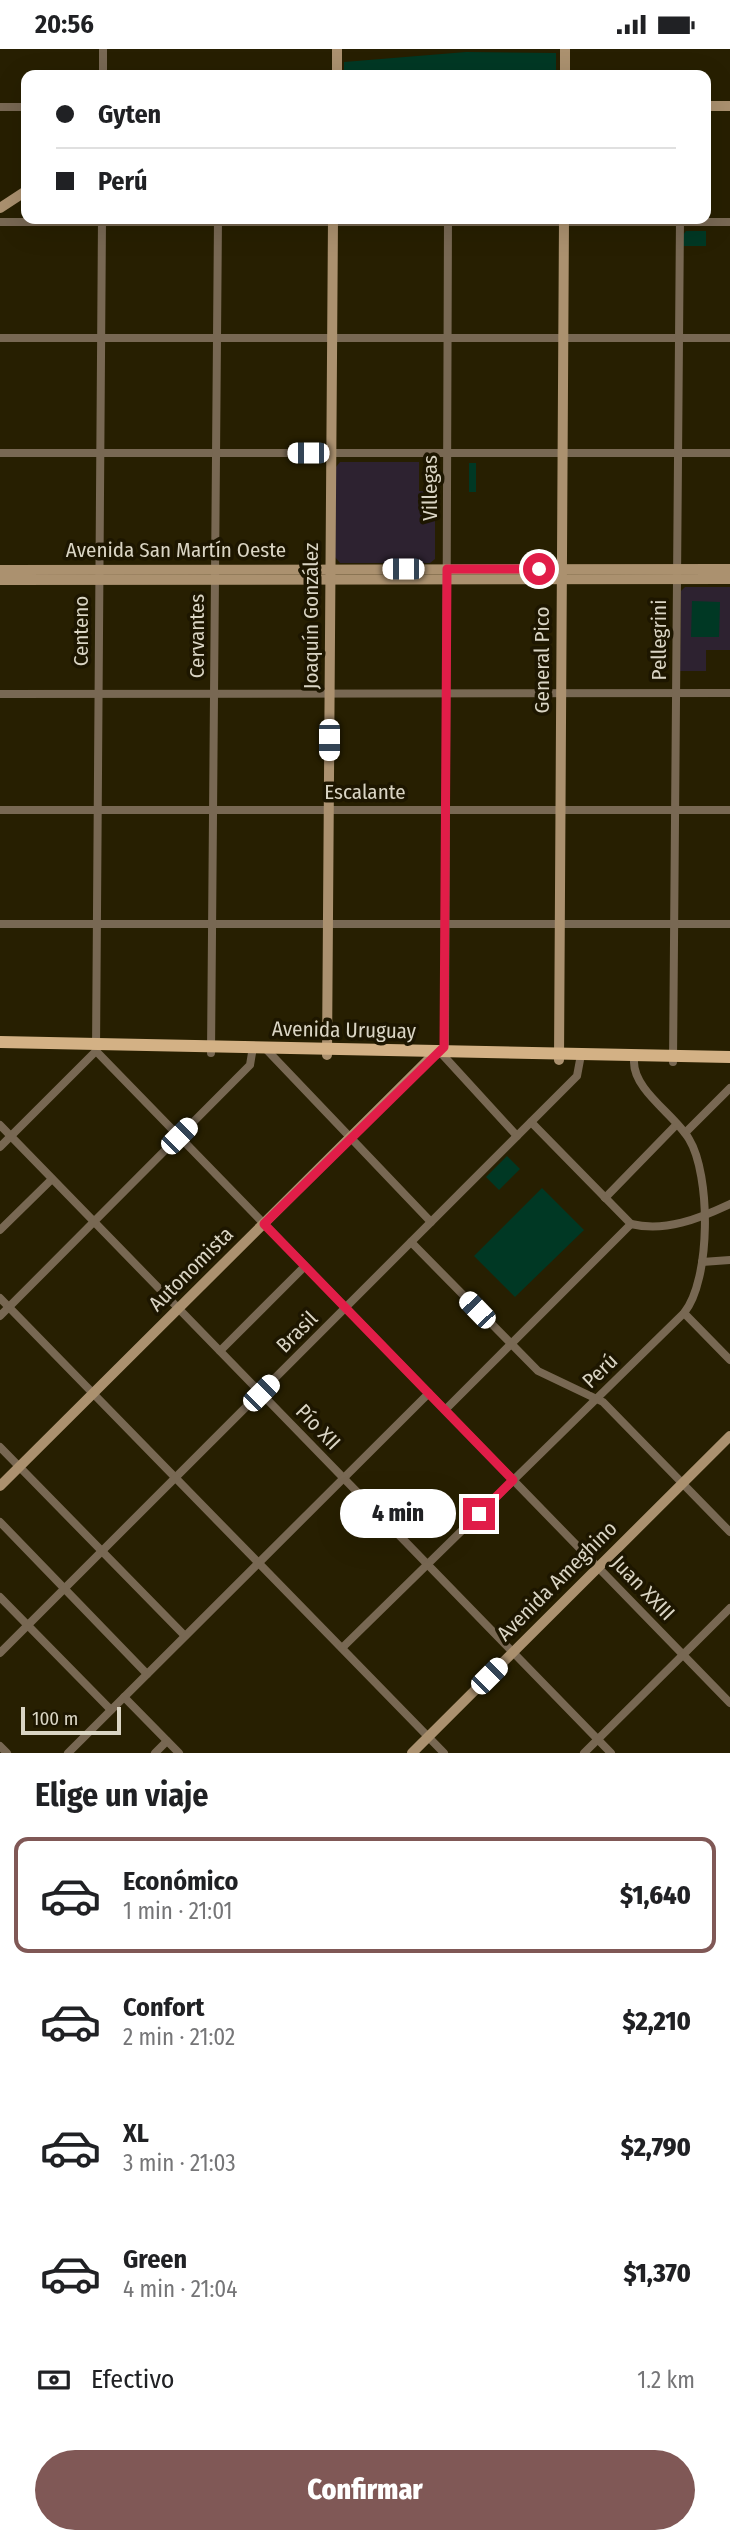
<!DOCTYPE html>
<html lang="es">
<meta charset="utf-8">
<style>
:root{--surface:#fff;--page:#f2f2f2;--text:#202124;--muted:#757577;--line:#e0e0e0;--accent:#805856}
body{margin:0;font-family:"Fira Sans Condensed",sans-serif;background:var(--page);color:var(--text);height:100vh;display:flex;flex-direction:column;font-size:26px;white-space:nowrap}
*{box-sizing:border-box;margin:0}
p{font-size:23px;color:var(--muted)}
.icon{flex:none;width:38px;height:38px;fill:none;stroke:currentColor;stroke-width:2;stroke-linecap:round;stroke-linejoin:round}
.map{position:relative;height:1704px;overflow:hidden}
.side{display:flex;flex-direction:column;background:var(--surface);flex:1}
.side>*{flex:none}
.top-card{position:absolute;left:21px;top:21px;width:690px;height:154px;border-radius:14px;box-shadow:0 7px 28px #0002;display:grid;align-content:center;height:154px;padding:0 35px;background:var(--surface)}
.scale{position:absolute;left:21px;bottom:18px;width:100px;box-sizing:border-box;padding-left:7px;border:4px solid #dad5c4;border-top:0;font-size:19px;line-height:24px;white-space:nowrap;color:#dad5c4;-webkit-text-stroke:5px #1d1600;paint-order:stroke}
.end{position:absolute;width:32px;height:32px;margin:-16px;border:9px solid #e11d48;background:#fff;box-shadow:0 0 0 4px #fff}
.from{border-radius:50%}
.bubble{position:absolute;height:49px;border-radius:24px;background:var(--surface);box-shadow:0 7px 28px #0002;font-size:23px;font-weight:800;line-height:49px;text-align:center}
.car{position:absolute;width:21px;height:42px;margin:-21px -10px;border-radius:9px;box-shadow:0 0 5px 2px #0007;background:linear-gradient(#fff 24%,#345 0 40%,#fff 0 76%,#345 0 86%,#fff 0)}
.top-card b{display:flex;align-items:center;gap:24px;height:66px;font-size:26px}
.top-card b+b{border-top:2px solid var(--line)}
.top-card i{width:18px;height:18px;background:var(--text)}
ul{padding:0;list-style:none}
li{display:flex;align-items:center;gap:21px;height:116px;margin:0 14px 10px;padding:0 21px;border:4px solid transparent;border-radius:14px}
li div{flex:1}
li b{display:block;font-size:26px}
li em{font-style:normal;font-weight:800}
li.selected{border-color:var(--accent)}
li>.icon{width:63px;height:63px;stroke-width:1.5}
h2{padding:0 35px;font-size:32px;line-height:84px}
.pay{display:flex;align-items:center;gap:18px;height:77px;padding:0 35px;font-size:26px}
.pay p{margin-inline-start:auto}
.action{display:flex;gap:14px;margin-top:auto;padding:14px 35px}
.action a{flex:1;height:80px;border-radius:42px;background:var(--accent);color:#fff;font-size:28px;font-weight:800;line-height:80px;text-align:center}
.status{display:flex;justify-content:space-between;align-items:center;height:49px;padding:0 35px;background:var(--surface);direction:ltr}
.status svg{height:19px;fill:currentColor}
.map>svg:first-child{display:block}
.education{fill:#2d2230}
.green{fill:#003824}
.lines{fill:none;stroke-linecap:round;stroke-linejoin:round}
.street{stroke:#786853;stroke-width:8}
.secondary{stroke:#ab916f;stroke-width:10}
.primary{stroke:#d3b185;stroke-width:12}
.route{stroke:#e11d48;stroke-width:9}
.labels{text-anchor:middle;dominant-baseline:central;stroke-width:7;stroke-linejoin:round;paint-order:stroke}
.street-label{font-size:21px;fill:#dad5c4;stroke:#1d1600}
</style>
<div class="status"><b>20:56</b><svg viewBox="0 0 49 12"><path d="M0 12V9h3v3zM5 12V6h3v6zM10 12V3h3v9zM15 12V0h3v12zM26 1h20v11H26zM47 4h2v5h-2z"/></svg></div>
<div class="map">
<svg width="730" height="1704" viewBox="0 0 730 1704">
<rect width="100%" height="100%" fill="#271f01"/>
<g class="education">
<polygon points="340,413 419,413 419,442 435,443 435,510 430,514 340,514 335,508 336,418"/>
<polygon points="685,538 730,538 730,601 706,601 706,622 680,622 681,542"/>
</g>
<g class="green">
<polygon points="466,3 556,4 556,26 344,26 344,13"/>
<polygon points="686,182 706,182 706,197 683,197 683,186"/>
<rect x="469" y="414" width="7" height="29"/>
<polygon points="692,552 720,553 719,588 691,588"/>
<polygon points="507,1107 520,1120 499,1141 486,1128"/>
<polygon points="542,1139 584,1181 515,1248 474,1207"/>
</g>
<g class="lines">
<g class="street">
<polyline points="103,26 103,0"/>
<polyline points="0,58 26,58"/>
<polyline points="102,170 96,1002 730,1654"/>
<polyline points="448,170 445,995 441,1004 517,1087"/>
<polyline points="0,173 730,173"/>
<polyline points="0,289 730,289"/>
<polyline points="0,404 730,404"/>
<polyline points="0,645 730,644"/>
<polyline points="0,761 730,761"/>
<polyline points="0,875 730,875"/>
<polyline points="264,998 431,1173"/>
<polyline points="211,1004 218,170"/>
<polyline points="673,1013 680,170"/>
<polyline points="531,1073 631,1175"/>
<polyline points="0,1076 611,1704"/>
<polyline points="685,1084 730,1039"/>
<polyline points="0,1098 96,1002"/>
<polyline points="605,1149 677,1075"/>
<path d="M631,1175C666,1183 698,1170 730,1155"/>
<polyline points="0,1181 52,1130"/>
<polyline points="411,1193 538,1322 603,1353 730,1483"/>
<polyline points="702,1213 730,1211"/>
<polyline points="0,1249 444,1704"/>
<polyline points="684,1264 730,1311"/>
<polyline points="0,1267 250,1016 253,998"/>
<polyline points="220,1302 305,1217"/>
<polyline points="445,1361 631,1175"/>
<polyline points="0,1398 185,1587"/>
<polyline points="0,1473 147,1625"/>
<polyline points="0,1548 111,1661"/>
<path d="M342,1599L684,1264C711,1231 711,1126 689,1090C675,1066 633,1041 634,1012"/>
<polyline points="0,1604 577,1027 580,1011"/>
<polyline points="124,1648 179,1704"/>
<polyline points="0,1697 7,1704"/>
<polyline points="68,1704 429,1344"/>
<polyline points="155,1704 167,1692"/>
<polyline points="584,1704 730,1559"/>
</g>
<g class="secondary">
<polyline points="337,0 337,26"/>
<polyline points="565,26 565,0"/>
<polyline points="705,57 730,57"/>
<polyline points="0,159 26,142"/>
<polyline points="0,521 730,520"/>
<polyline points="0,531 730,530"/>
<polyline points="327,1006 333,170"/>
<polyline points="559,1011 564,170"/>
<polyline points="0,1437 431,1008 441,1002"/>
<polyline points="412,1704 730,1387"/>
</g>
<polyline class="primary" points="0,993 730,1008"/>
</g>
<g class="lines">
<polyline class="route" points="479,1465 513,1431 264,1175 444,998 447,520 539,520"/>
</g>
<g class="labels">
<g class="street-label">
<text transform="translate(430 439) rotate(-90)">Villegas</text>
<text x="176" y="501">Avenida San Martín Oeste</text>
<text transform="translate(311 567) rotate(-90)">Joaquín González</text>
<text transform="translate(81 582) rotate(-90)">Centeno</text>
<text transform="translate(197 587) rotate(-90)">Cervantes</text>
<text transform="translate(659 591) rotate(-90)">Pellegrini</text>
<text transform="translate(542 611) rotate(-90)">General Pico</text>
<text x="365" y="743">Escalante</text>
<text transform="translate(344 981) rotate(1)">Avenida Uruguay</text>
<text transform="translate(191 1220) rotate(-45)">Autonomista</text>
<text transform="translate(297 1283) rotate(-45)">Brasil</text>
<text transform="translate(600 1322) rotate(-44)">Perú</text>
<text transform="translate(318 1378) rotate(46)">Pío XII</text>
<text transform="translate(557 1532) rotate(-45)">Avenida Ameghino</text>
<text transform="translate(643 1539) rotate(46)">Juan XXIII</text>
</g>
</g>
</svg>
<div class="scale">100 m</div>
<i class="end from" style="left:539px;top:520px"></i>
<i class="end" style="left:479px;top:1465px"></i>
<div class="bubble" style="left:340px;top:1440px;width:116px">4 min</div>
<i class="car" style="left:308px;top:404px;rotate:270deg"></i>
<i class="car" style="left:403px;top:520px;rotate:270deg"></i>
<i class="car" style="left:329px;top:691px;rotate:180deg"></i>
<i class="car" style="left:179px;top:1087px;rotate:45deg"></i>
<i class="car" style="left:477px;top:1261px;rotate:316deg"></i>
<i class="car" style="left:261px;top:1344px;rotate:45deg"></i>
<i class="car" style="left:489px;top:1627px;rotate:45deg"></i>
<div class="top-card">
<b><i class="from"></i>Gyten</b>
<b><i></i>Perú</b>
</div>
</div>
<section class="side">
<h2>Elige un viaje</h2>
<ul>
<li class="selected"><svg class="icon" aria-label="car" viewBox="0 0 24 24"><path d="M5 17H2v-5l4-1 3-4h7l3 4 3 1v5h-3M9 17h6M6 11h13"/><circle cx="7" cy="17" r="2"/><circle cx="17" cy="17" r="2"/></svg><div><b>Económico</b><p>1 min · 21:01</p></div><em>$1,640</em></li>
<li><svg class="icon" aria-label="car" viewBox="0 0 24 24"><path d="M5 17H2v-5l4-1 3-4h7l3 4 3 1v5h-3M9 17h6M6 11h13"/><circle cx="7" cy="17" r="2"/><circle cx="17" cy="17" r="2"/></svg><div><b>Confort</b><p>2 min · 21:02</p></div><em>$2,210</em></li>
<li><svg class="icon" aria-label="car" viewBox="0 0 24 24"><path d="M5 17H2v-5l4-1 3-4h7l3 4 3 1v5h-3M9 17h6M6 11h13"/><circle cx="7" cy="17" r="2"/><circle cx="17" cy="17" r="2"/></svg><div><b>XL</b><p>3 min · 21:03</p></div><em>$2,790</em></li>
<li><svg class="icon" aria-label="car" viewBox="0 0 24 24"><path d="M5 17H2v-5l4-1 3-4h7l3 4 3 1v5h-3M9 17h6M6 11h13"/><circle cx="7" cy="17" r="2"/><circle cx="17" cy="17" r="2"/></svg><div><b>Green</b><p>4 min · 21:04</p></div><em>$1,370</em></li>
</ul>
<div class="pay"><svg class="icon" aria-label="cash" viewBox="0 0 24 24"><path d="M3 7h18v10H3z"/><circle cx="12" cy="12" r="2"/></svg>Efectivo<p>1.2 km</p></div>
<div class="action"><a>Confirmar</a></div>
</section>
